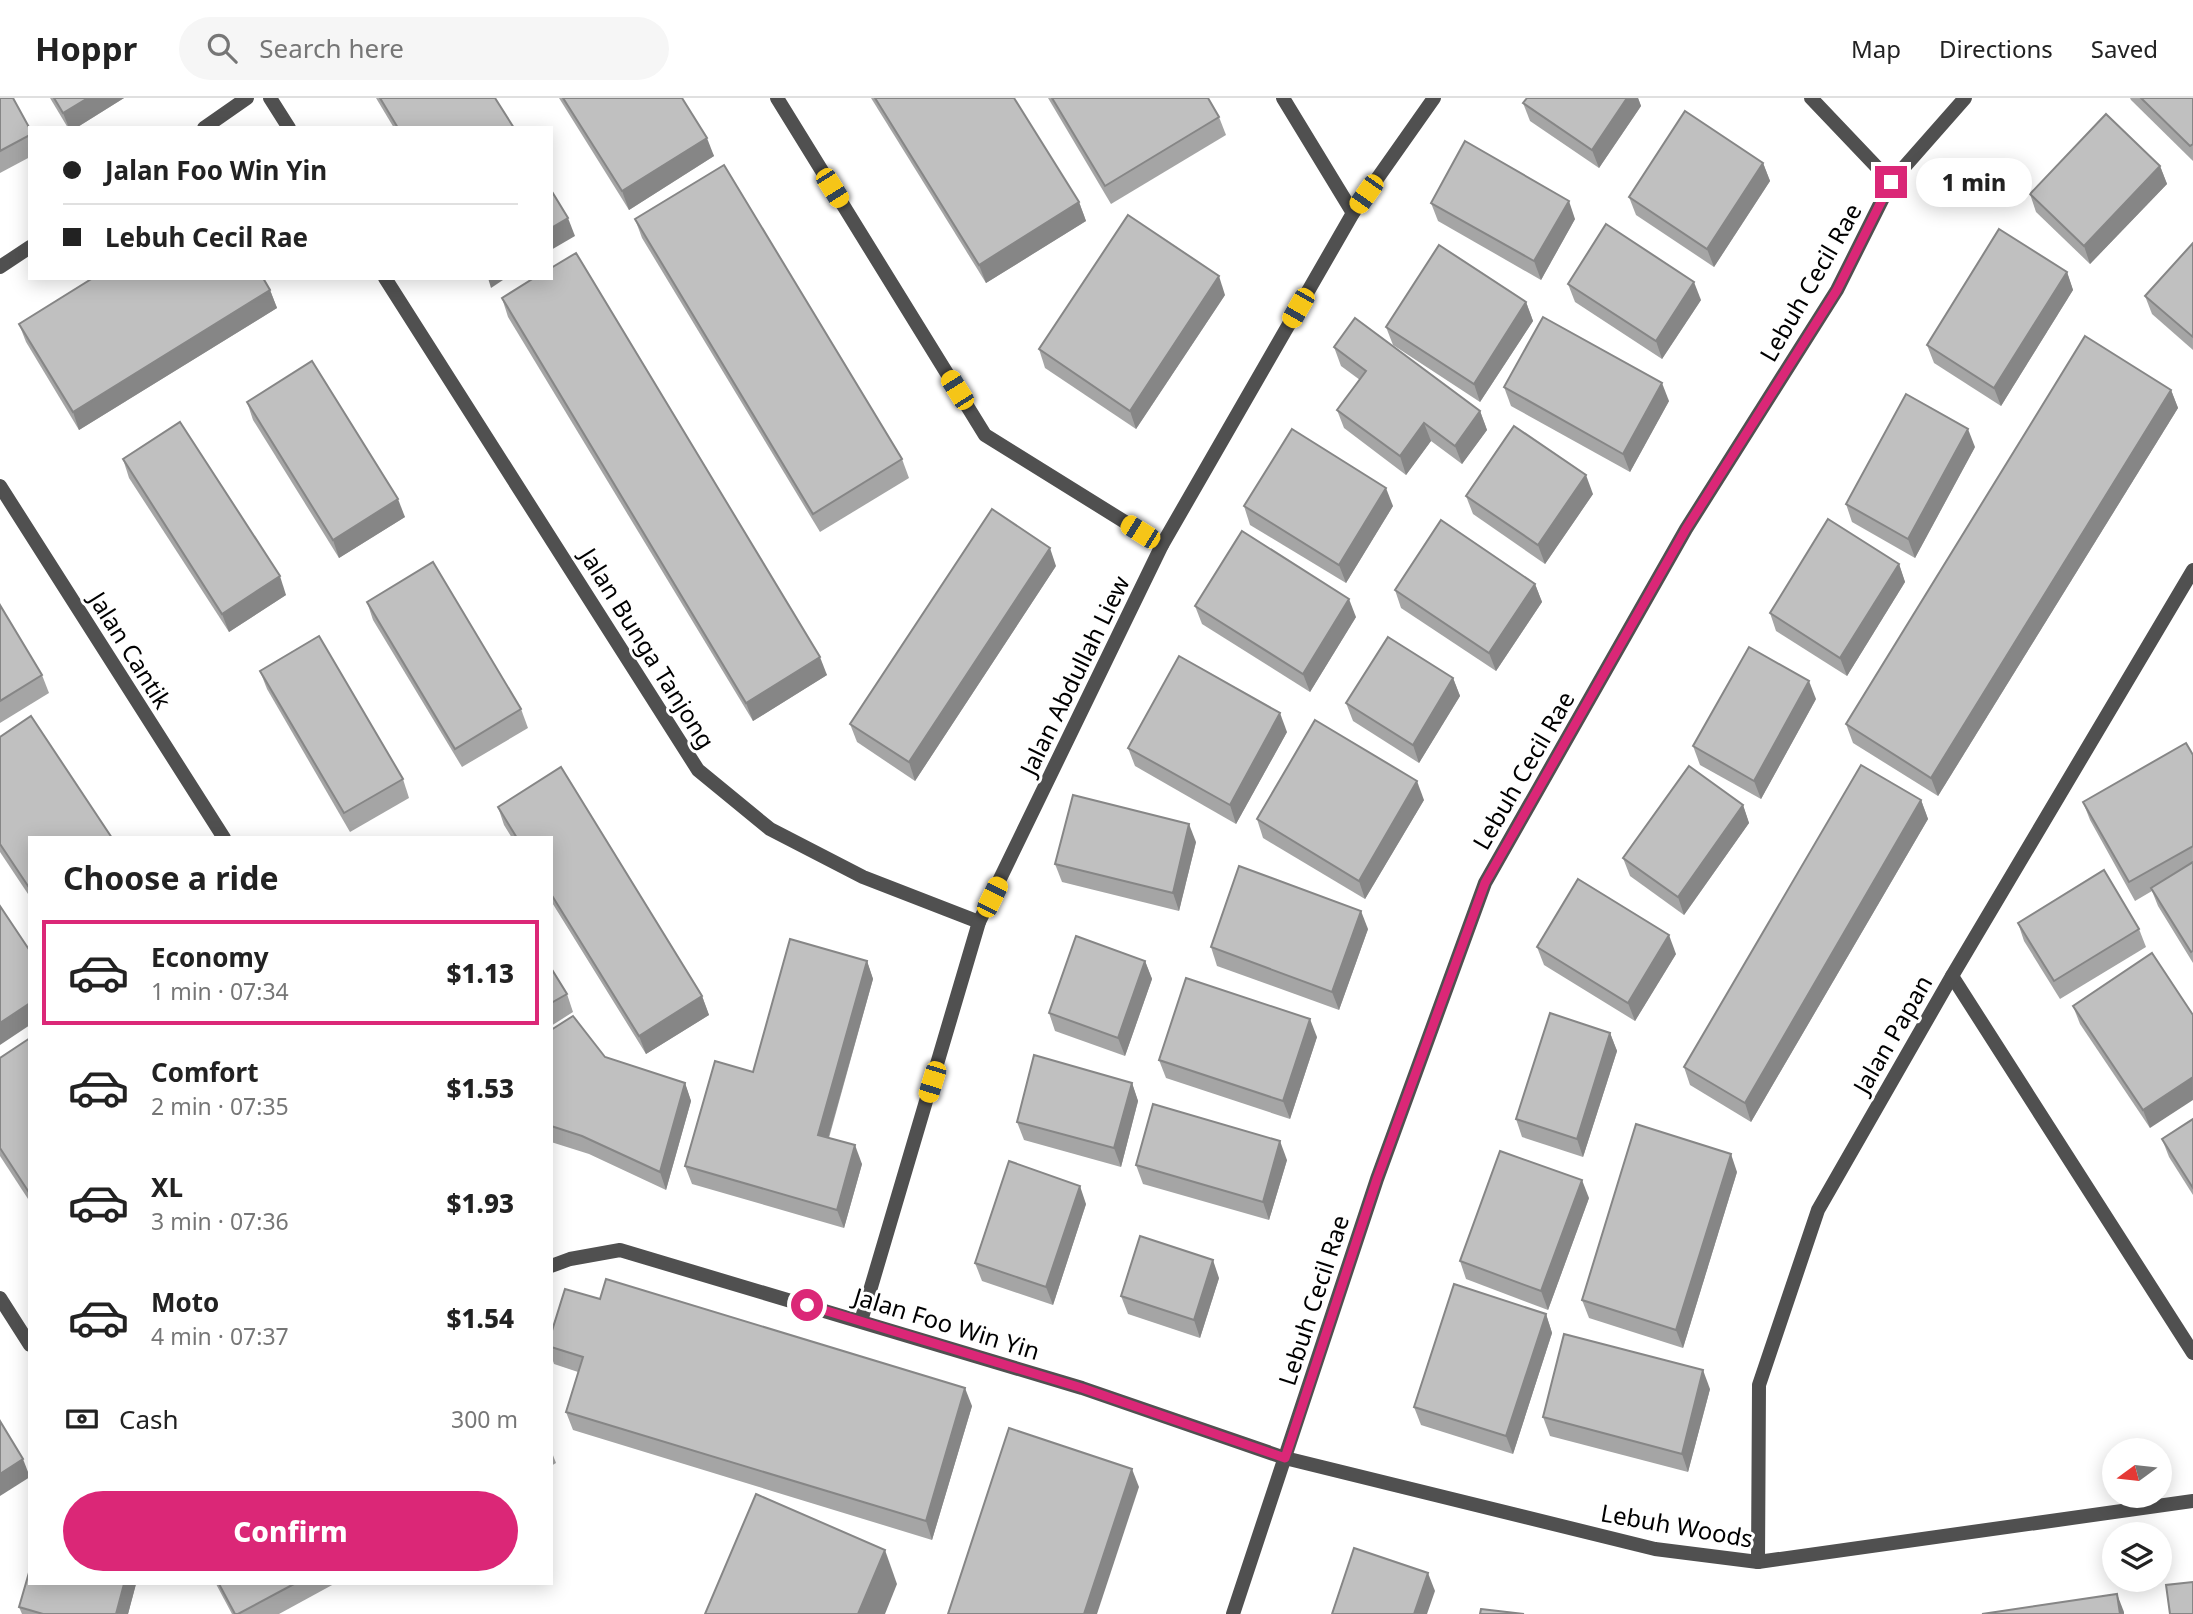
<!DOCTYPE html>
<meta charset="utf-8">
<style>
:root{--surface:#fff;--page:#f6f6f6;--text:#222;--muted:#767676;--line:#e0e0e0;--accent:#db2777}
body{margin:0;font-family:"Noto Sans",sans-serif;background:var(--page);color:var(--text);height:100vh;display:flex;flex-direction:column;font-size:26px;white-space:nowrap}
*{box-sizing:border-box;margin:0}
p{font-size:23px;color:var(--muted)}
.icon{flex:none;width:38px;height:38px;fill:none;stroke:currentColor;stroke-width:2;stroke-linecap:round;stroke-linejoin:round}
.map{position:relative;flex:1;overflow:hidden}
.panel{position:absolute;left:28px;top:738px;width:525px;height:749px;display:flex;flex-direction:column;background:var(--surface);border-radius:0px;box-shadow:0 4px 18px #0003}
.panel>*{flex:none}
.guide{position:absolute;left:28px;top:28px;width:525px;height:154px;border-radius:0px;box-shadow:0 4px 18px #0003;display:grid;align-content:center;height:154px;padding:0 35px;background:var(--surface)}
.needle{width:46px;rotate:255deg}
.buttons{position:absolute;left:2102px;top:1340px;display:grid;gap:14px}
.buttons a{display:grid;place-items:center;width:70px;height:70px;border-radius:50%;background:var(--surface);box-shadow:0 4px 18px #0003;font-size:35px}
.end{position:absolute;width:32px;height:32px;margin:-16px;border:9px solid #db2777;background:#fff;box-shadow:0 0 0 4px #fff}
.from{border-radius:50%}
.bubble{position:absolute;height:49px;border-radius:24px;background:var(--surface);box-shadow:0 4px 18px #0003;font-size:23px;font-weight:800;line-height:49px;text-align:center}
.car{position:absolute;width:21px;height:42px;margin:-21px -10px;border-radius:9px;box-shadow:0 0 5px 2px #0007;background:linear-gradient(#f5c518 24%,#345 0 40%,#f5c518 0 76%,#345 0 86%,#f5c518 0)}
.guide b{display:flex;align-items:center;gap:24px;height:66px;font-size:26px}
.guide b+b{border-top:2px solid var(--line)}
.guide i{width:18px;height:18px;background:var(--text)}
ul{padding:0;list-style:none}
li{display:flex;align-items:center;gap:21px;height:105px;margin:0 14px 10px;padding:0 21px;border:4px solid transparent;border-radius:0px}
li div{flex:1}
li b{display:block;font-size:26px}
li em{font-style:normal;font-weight:800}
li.on{border-color:var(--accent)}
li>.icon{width:63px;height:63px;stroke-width:1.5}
h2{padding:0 35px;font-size:32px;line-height:84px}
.pay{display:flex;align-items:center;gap:18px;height:77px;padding:0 35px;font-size:26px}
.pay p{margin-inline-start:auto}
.cta{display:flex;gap:14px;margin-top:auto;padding:14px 35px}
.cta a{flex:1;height:80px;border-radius:42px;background:var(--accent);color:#fff;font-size:28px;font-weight:800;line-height:80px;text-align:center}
header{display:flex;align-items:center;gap:42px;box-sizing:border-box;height:98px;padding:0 35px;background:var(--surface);border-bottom:2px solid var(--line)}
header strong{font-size:33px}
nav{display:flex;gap:38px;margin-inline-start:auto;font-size:24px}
.search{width:490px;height:63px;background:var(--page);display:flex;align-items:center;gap:18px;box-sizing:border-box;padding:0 24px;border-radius:38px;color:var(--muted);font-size:26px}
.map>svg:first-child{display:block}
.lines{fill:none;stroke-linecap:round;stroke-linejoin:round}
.minor{stroke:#505050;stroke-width:14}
.tertiary{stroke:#505050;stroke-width:14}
.wall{fill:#a5a5a5}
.shaded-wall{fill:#868686}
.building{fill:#c0c0c0;stroke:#868686;stroke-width:2}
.route{stroke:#db2777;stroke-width:9}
.labels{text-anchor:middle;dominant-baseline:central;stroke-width:6;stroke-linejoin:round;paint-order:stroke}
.street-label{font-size:24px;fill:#000;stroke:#fff}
</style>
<header>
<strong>Hoppr</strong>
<div class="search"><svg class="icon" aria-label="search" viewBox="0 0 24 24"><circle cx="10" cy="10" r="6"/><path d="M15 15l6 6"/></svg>Search here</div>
<nav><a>Map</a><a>Directions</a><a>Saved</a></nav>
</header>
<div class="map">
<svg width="2193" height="1516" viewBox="0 0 2193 1516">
<rect width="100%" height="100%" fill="#fff"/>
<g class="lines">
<g class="minor">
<polyline points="270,0 289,30"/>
<polyline points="777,0 985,337 1162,447"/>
<polyline points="1283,0 1353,115"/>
<polyline points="204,30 247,0"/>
<polyline points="0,169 30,149"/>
<polyline points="385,180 698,672 770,731 863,779 979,824"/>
<polyline points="0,388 224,740"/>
<polyline points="1952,878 2193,1255"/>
<polyline points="551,1168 570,1161 620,1152 1082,1290 1285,1360 1655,1451 1758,1464 2193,1403"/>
<polyline points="0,1200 30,1247"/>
<polyline points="861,1223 979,824 1162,447 1353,115 1434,0"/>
<polyline points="1758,1464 1759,1287 1818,1112 1952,878 2193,472"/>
</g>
<g class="tertiary">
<polyline points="1811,0 1891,84"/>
<polyline points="1233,1516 1377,1081 1485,785 1686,431 1837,192 1891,84 1965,0"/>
</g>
</g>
<g class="wall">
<polygon points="0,0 30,31 30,59 0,75"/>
<polygon points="50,0 124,0 76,30 68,30"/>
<polygon points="376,0 495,0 514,30 394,30"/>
<polygon points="559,0 682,0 714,58 629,112"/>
<polygon points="871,0 1014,0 1079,104 1086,123 986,185"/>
<polygon points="1048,0 1208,0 1219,19 1226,37 1111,106"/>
<polygon points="1527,0 1638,0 1641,8 1599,70 1530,23 1523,5"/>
<polygon points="2130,0 2193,0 2193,63 2131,2"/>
<polygon points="1763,65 1770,83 1714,169 1636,117 1629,99"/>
<polygon points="2160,68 2167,86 2090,166 2036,114 2030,96"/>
<polygon points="1431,105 1575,121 1541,182 1438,123"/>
<polygon points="635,121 902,361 909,380 820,434 642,140"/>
<polygon points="2193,145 2193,252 2152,216 2145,198"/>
<polygon points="2067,174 2073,192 2001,308 1934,265 1927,247"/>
<polygon points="1568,186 1701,202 1662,261 1575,204"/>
<polygon points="270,192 277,210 79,332 26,244 19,226"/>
<polygon points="1225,197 1136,331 1045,270 1039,251"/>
<polygon points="502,200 827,577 753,623 508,219"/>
<polygon points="1526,204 1533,223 1480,304 1393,247 1386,229"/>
<polygon points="1334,249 1480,313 1487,332 1462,366 1431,343 1406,377 1344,330 1337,312 1360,282 1341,268"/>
<polygon points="1504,289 1669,303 1630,374 1511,308"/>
<polygon points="2171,292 2178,310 1938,698 1853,645 1846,626"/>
<polygon points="247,304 405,419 339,460 253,322"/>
<polygon points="1975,349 1915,460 1852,424 1846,406"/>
<polygon points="123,361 286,497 229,534 129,380"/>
<polygon points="1593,396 1545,466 1473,416 1466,398"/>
<polygon points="1244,408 1393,408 1346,485 1250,427"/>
<polygon points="1899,466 1905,484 1847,578 1776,533 1770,515"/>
<polygon points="1056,468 915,683 857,644 850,626"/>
<polygon points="1535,486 1542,504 1496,573 1401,510 1395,492"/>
<polygon points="367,504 521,611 528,630 462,669 373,522"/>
<polygon points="0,507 42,577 49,595 0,625"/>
<polygon points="1195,508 1356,519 1310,594 1202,526"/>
<polygon points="260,573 403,681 409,700 350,734 267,591"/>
<polygon points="1453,580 1460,598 1419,665 1353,623 1346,605"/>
<polygon points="1816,601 1761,701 1700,667 1693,648"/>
<polygon points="1287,634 1236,726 1135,668 1128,650"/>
<polygon points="0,639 30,740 30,799 0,754"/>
<polygon points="2193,657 2193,865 2158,808 2152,793 2135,803 2090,722 2083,704"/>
<polygon points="561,669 702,898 709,917 646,956 551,803 551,740 512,740 504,727 498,709"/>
<polygon points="1424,702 1365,801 1263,740 1257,721"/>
<polygon points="1921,702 1928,721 1751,1024 1690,987 1684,969"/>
<polygon points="1743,707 1749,725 1684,817 1630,778 1623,760"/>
<polygon points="1196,744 1179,813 1062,784 1055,766"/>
<polygon points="2018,825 2139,831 2146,849 2060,901 2024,843"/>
<polygon points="1368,831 1339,912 1217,868 1211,849"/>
<polygon points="1537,849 1676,856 1635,923 1544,867"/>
<polygon points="2152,855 2150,1030 2080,926 2073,908"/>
<polygon points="867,863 873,881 829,1040 862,1066 844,1130 692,1086 685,1068 753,974"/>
<polygon points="1145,863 1152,881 1125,958 1055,933 1049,915"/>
<polygon points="551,870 567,896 573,914 551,928"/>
<polygon points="551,932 605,959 685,985 691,1003 666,1092 589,1056 551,1044"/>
<polygon points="1610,935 1617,953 1583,1059 1522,1039 1516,1021"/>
<polygon points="1317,939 1290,1021 1166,980 1159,962"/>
<polygon points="30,940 30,1104 0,1058 0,960"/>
<polygon points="1132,985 1138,1003 1121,1069 1024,1042 1017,1024"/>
<polygon points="2193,1021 2193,1097 2169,1059 2162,1041"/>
<polygon points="1287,1062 1269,1122 1143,1086 1136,1067"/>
<polygon points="1737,1074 1683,1250 1589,1220 1582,1202"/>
<polygon points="1589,1100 1548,1212 1466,1181 1460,1163"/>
<polygon points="1086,1106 1053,1207 982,1183 975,1165"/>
<polygon points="1219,1180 1200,1240 1128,1216 1121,1198"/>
<polygon points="600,1201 972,1308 932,1442 573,1332 566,1314 578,1274 554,1266 551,1257 551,1236"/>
<polygon points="1546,1216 1552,1235 1513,1356 1421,1327 1414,1309"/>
<polygon points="1710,1291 1688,1374 1550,1338 1543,1319"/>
<polygon points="551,1352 556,1365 551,1368"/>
<polygon points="30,1486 136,1486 128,1516 22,1516 19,1509"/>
<polygon points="216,1486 334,1486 279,1516 232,1516"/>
</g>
<g class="shaded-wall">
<polygon points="88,0 124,0 76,30 69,30 63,15"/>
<polygon points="1627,0 1638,0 1641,8 1599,70 1592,52"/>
<polygon points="707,40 714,58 629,112 622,93"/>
<polygon points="1763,65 1770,83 1714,169 1707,151"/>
<polygon points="2160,68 2167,86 2090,166 2084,148"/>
<polygon points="1569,103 1575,121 1541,182 1534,163"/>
<polygon points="1079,104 1086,123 986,185 979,167"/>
<polygon points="568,120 575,138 551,152 551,130"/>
<polygon points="2067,174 2073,192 2001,308 1994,290"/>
<polygon points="1219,178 1225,197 1136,331 1130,313"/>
<polygon points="488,180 506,180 491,190"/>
<polygon points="1694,184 1701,202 1662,261 1656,243"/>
<polygon points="270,192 277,210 79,332 73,314"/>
<polygon points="1526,204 1533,223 1480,304 1474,286"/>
<polygon points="1662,285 1669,303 1630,374 1623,356"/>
<polygon points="2171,292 2178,310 1938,698 1931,680"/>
<polygon points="1480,313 1487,332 1462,366 1455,348"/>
<polygon points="1424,325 1431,343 1406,377 1400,358"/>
<polygon points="1968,331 1975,349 1915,460 1908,441"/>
<polygon points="1586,377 1593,396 1545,466 1538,447"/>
<polygon points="1386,390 1393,408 1346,485 1339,467"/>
<polygon points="398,401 405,419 339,460 333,442"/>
<polygon points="1050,450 1056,468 915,683 909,664"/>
<polygon points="1899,466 1905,484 1847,578 1840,560"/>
<polygon points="280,478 286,497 229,534 222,516"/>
<polygon points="1535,486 1542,504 1496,573 1489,555"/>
<polygon points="1349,501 1356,519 1310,594 1303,576"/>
<polygon points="820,559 827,577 753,623 746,605"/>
<polygon points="1453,580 1460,598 1419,665 1413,647"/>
<polygon points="1809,583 1816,601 1761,701 1754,683"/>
<polygon points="1280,615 1287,634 1236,726 1230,707"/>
<polygon points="1417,683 1424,702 1365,801 1359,783"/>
<polygon points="1921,702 1928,721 1751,1024 1745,1005"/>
<polygon points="1743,707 1749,725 1684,817 1678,799"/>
<polygon points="1189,726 1196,744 1179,813 1173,795"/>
<polygon points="1361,813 1368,831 1339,912 1332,894"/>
<polygon points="1669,837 1676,856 1635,923 1628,905"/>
<polygon points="867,863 873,881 824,1055 818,1037"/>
<polygon points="1145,863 1152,881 1125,958 1118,940"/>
<polygon points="702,898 709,917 646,956 639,938"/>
<polygon points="30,905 30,927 0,947 0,925"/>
<polygon points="1310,921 1317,939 1290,1021 1283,1003"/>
<polygon points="1610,935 1617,953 1583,1059 1577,1041"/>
<polygon points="2193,979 2193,1002 2150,1030 2143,1012"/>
<polygon points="685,985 691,1003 666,1092 660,1074"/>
<polygon points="1132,985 1138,1003 1121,1069 1114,1050"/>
<polygon points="1280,1043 1287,1062 1269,1122 1263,1104"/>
<polygon points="855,1047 862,1066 844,1130 837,1112"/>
<polygon points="1731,1056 1737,1074 1683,1250 1676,1232"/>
<polygon points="1582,1082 1589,1100 1548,1212 1541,1193"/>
<polygon points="1080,1088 1086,1106 1053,1207 1046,1189"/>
<polygon points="1213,1162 1219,1180 1200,1240 1194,1222"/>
<polygon points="1546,1216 1552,1235 1513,1356 1506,1338"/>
<polygon points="1703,1272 1710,1291 1688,1374 1682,1356"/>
<polygon points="965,1290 972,1308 932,1442 926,1423"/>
<polygon points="23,1361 30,1379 0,1398 0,1376"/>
<polygon points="1132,1371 1139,1389 1097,1516 1084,1516"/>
<polygon points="885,1452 897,1486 885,1516 858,1516"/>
<polygon points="1428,1475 1435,1493 1427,1516 1414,1516"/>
<polygon points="124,1486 136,1486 128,1516 116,1516"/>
<polygon points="2117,1496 2124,1514 2124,1516 2120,1516"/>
</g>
<g class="building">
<polygon points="0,0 13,0 30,31 30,37 0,53"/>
<polygon points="54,0 88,0 63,15"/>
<polygon points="380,0 495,0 514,30 398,30"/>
<polygon points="563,0 682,0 707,40 622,93"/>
<polygon points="875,0 1014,0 1079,104 979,167"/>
<polygon points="1052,0 1208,0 1219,19 1105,88"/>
<polygon points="1527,0 1627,0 1592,52 1523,5"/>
<polygon points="2141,0 2193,0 2193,46 2190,48"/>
<polygon points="1685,13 1763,65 1707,151 1629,99"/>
<polygon points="2106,16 2160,68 2084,148 2030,96"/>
<polygon points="1465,43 1569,103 1534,163 1431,105"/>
<polygon points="724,67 902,361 813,416 635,121"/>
<polygon points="551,92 568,120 551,130"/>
<polygon points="1128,117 1219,178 1130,313 1039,251"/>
<polygon points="1606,126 1694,184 1656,243 1568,186"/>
<polygon points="1999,131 2067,174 1994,290 1927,247"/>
<polygon points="2193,145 2193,239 2145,198"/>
<polygon points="1439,147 1526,204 1474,286 1386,229"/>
<polygon points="576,155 820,559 746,605 502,200 534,180 551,180 551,170"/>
<polygon points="93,180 263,180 270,192 73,314 19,226"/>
<polygon points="1543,219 1662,285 1623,356 1504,289"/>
<polygon points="1355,220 1480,313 1455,348 1424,325 1400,358 1337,312 1366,273 1334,249"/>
<polygon points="2085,238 2171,292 1931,680 1846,626"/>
<polygon points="312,263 398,401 333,442 247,304"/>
<polygon points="1906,296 1968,331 1908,441 1846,406"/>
<polygon points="180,324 280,478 222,516 123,361"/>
<polygon points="1514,328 1586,377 1538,447 1466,398"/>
<polygon points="1292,331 1386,390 1339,467 1244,408"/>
<polygon points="992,411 1050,450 909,664 850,626"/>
<polygon points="1828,421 1899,466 1840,560 1770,515"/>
<polygon points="1441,422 1535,486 1489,555 1395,492"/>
<polygon points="1242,433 1349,501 1303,576 1195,508"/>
<polygon points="433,464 521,611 455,651 367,504"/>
<polygon points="0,507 42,577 0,603"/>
<polygon points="319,538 403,681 344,715 260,573"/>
<polygon points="1388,539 1453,580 1413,647 1346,605"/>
<polygon points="1749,549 1809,583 1754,683 1693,648"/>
<polygon points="1179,558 1280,615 1230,707 1128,650"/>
<polygon points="31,618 112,740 30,740 30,791 0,746 0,639"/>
<polygon points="1315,622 1417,683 1359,783 1257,721"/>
<polygon points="2186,645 2193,657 2193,748 2129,784 2083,704"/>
<polygon points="1861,667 1921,702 1745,1005 1684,969"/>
<polygon points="1689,668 1743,707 1678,799 1623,760"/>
<polygon points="561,669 702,898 639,938 551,796 551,740 517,740 498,709"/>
<polygon points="1073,697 1189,726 1173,795 1055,766"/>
<polygon points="2193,764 2193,853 2191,854 2151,790"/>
<polygon points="1239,768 1361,813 1332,894 1211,849"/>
<polygon points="2104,772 2139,831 2054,883 2018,825"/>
<polygon points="1578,781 1669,837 1628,905 1537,849"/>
<polygon points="0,808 30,853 30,905 0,925"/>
<polygon points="1076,838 1145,863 1118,940 1049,915"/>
<polygon points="790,841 867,863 818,1037 855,1047 837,1112 685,1068 715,963 753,974"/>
<polygon points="2152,855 2193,917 2193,979 2143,1012 2073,908"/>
<polygon points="551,870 567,896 551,905"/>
<polygon points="1186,880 1310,921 1283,1003 1159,962"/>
<polygon points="1550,915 1610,935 1577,1041 1516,1021"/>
<polygon points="573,918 605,959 685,985 660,1074 582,1038 551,1028 551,932"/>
<polygon points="30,940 30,1096 0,1050 0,960"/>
<polygon points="1034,957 1132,985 1114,1050 1017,1024"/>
<polygon points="1153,1006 1280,1043 1263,1104 1136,1067"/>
<polygon points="2193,1021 2193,1090 2162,1041"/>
<polygon points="1636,1026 1731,1056 1676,1232 1582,1202"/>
<polygon points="1500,1053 1582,1082 1541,1193 1460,1163"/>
<polygon points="1009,1063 1080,1088 1046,1189 975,1165"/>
<polygon points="1140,1138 1213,1162 1194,1222 1121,1198"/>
<polygon points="606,1181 965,1290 926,1423 566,1314 583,1259 551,1249 551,1236 565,1191 600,1201"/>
<polygon points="1454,1186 1546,1216 1506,1338 1414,1309"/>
<polygon points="1564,1236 1703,1272 1682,1356 1543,1319"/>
<polygon points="0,1323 23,1361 0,1376"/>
<polygon points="1009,1330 1132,1371 1084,1516 948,1516"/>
<polygon points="756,1396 885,1452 858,1516 705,1516"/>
<polygon points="1354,1450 1428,1475 1414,1516 1332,1516"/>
<polygon points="30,1471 30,1486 124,1486 116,1516 43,1516 19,1509"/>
<polygon points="2193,1484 2193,1516 2170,1516 2166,1487"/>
<polygon points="219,1486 294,1486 238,1516 235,1516"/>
<polygon points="2117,1496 2120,1516 1982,1516"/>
<polygon points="1481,1511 1524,1516 1480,1516"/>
</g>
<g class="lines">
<polyline class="route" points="807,1207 1082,1290 1285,1360 1377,1081 1485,785 1686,431 1837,192 1891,84"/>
</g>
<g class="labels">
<g class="street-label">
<text transform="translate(1810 184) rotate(-60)">Lebuh Cecil Rae</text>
<text transform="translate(648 550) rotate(58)">Jalan Bunga Tanjong</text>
<text transform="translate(131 552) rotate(58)">Jalan Cantik</text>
<text transform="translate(1074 577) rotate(-64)">Jalan Abdullah Liew</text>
<text transform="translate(1523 672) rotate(-60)">Lebuh Cecil Rae</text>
<text transform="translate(1892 936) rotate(-60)">Jalan Papan</text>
<text transform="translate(1313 1202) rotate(-72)">Lebuh Cecil Rae</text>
<text transform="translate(947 1225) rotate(17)">Jalan Foo Win Yin</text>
<text transform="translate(1677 1427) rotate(10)">Lebuh Woods</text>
</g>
</g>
</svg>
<div class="buttons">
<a><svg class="needle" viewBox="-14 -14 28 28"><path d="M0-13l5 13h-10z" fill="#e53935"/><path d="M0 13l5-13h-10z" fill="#767676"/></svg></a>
<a><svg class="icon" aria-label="layers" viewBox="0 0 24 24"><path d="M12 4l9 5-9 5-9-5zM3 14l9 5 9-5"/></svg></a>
</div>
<i class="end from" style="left:807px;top:1207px"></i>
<i class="end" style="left:1891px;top:84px"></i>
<div class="bubble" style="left:1916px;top:60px;width:116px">1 min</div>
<i class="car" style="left:832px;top:90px;rotate:148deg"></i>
<i class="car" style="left:1366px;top:96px;rotate:215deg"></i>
<i class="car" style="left:1298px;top:210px;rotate:210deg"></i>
<i class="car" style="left:957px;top:292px;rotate:328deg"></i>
<i class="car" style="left:1140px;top:434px;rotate:302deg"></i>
<i class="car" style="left:992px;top:799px;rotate:26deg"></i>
<i class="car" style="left:932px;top:984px;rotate:197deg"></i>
<div class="guide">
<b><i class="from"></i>Jalan Foo Win Yin</b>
<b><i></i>Lebuh Cecil Rae</b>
</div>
<section class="panel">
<h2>Choose a ride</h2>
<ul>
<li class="on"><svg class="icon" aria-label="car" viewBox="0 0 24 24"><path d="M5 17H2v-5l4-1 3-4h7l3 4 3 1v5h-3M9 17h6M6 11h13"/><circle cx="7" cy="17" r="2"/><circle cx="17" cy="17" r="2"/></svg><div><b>Economy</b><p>1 min · 07:34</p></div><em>$1.13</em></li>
<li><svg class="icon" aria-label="car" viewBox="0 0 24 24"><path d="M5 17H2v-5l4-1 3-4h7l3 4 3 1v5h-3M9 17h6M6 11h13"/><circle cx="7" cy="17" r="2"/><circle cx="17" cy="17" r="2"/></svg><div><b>Comfort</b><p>2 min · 07:35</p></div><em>$1.53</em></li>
<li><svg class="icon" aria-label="car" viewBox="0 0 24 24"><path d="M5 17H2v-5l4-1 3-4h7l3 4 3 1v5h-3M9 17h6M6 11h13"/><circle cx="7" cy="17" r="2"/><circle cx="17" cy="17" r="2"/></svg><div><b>XL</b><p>3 min · 07:36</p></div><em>$1.93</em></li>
<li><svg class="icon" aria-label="car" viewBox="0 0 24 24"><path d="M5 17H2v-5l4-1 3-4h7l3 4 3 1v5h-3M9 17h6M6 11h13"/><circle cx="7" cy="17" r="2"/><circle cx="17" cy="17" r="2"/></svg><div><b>Moto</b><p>4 min · 07:37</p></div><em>$1.54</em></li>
</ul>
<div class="pay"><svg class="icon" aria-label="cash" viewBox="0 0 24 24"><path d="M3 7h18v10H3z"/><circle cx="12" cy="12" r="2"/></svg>Cash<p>300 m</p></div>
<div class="cta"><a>Confirm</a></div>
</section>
</div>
